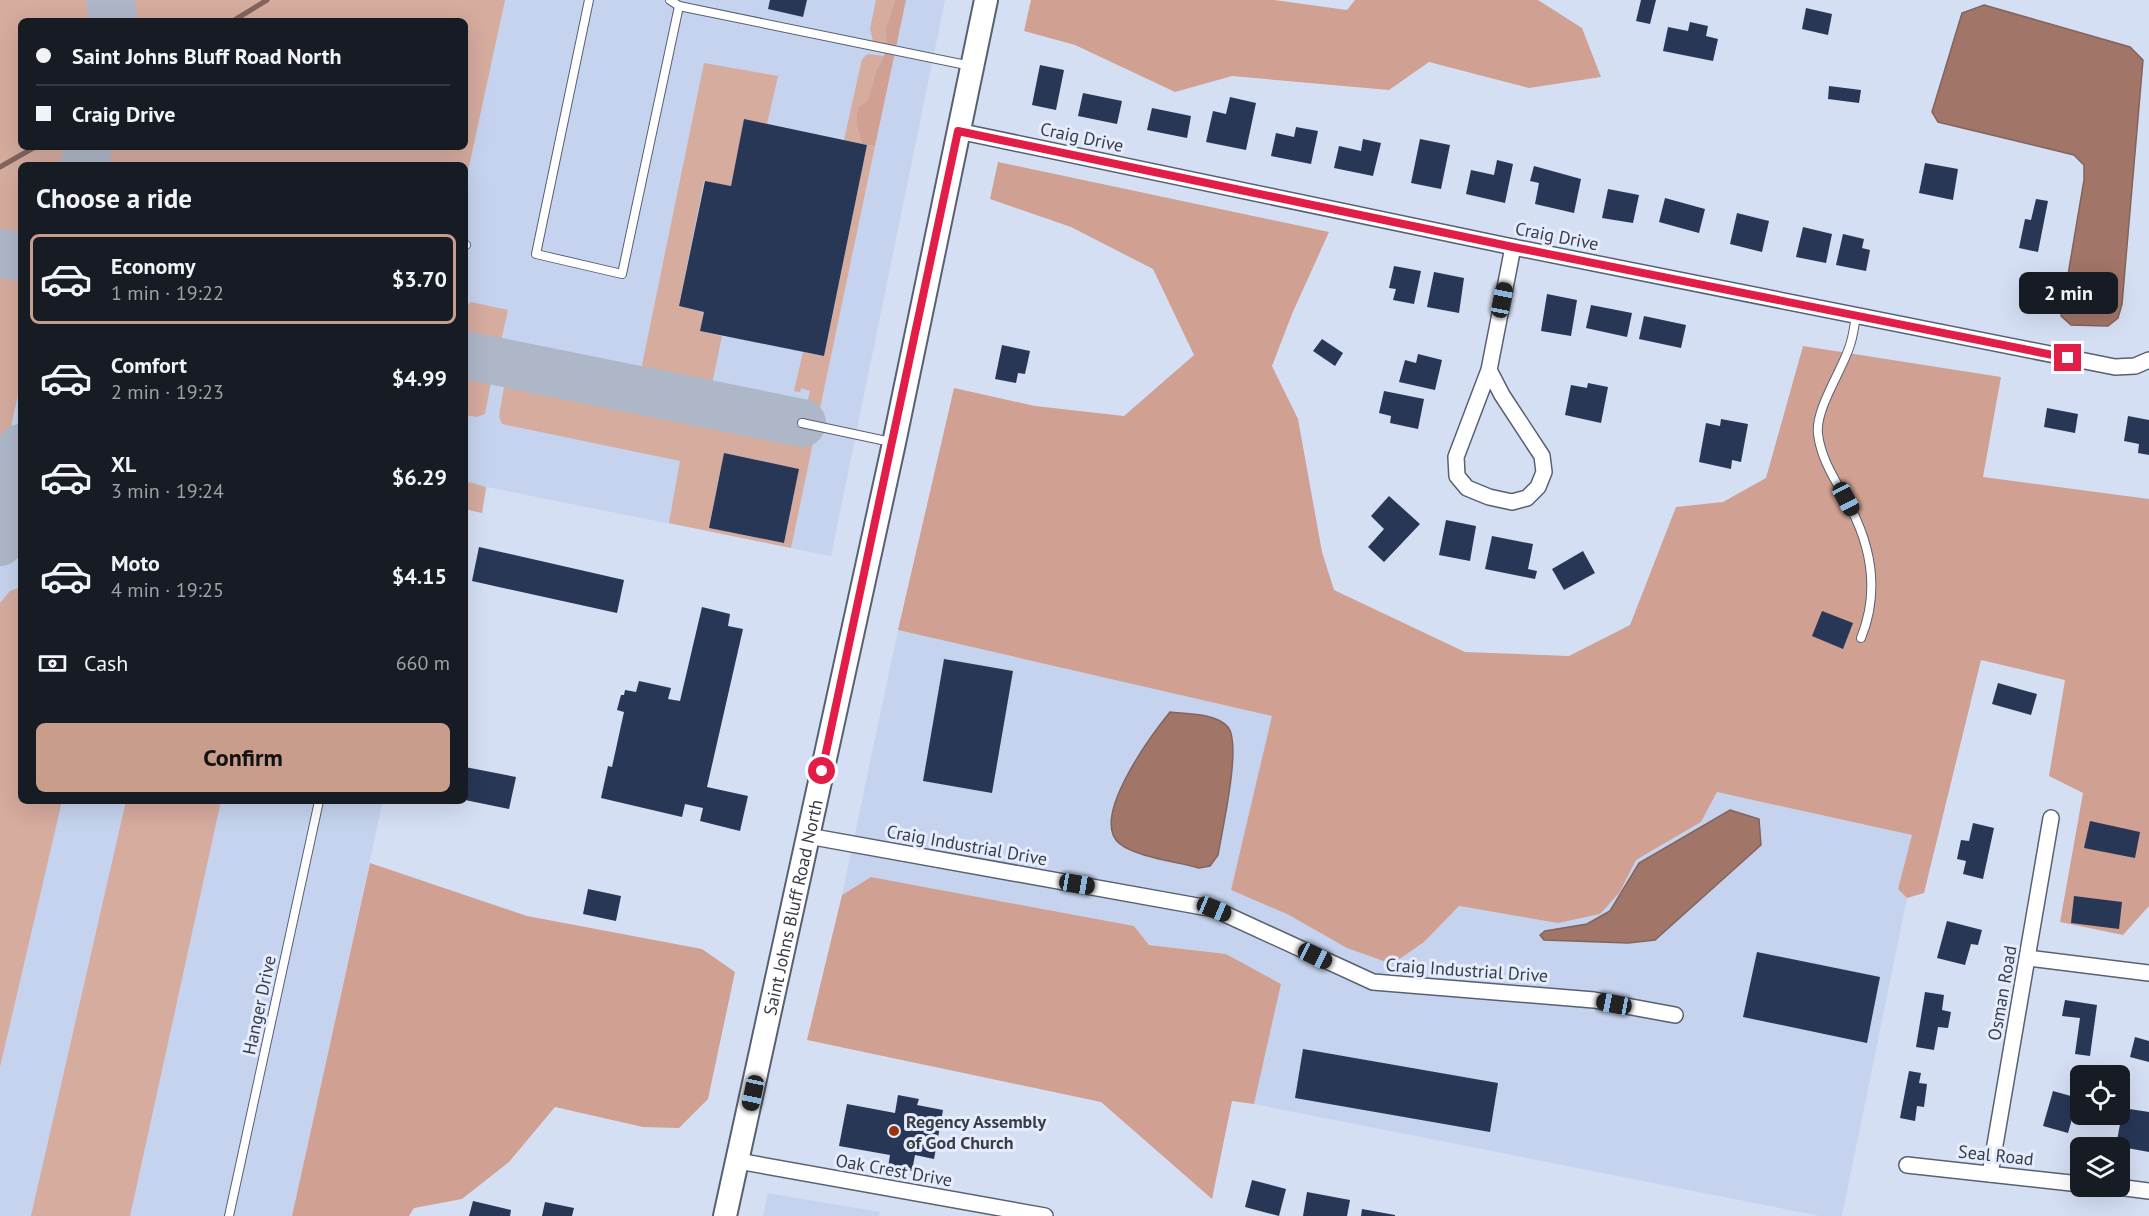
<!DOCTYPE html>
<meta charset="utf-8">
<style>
:root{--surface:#171b24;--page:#20242c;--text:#f1f3f6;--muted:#9ea1a6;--line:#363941;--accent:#c99d8c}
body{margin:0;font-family:"PT Sans",sans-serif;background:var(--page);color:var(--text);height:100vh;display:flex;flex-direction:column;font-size:22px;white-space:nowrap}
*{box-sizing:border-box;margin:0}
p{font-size:20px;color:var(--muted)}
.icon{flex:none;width:33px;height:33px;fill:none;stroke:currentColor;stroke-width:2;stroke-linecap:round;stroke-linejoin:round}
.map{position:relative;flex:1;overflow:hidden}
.drawer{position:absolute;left:18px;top:162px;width:450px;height:642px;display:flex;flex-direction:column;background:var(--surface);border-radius:9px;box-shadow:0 6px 24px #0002}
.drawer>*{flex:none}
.top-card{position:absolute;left:18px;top:18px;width:450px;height:132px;border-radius:9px;box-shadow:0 6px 24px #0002;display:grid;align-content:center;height:132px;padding:0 18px;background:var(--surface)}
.fabs{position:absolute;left:2070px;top:1065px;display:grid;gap:12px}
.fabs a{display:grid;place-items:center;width:60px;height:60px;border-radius:9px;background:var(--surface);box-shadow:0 6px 24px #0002;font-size:30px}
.end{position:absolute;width:27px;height:27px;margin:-14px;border:8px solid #e11d48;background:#fff;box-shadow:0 0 0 3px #fff}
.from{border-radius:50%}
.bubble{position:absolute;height:42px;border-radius:9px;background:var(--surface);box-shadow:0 6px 24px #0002;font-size:20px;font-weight:800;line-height:42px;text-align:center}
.car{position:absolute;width:18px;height:36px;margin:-18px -9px;border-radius:8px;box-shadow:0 0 4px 2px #0007;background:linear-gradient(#222 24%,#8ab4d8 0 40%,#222 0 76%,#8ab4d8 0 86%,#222 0)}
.top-card b{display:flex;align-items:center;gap:21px;height:57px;font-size:22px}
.top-card b+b{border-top:2px solid var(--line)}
.top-card i{width:15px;height:15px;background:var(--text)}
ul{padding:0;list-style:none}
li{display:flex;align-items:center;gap:18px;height:90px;margin:0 12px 9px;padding:0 6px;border:3px solid transparent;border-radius:9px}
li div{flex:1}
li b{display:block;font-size:22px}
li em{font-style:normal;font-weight:800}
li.selected{border-color:var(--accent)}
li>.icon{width:54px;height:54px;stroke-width:1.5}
h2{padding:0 18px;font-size:27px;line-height:72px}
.pay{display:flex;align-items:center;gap:15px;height:66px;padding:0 18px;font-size:22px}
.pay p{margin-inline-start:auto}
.button{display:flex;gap:12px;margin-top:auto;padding:12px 18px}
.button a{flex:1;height:69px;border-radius:9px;background:var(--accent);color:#111;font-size:24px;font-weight:800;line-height:69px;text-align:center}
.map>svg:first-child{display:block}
.built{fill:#c5d3ee;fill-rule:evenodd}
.green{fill:#d5ac9e;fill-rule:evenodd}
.forest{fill:#d0a192}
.water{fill:#a17567;stroke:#82645d;stroke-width:1.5}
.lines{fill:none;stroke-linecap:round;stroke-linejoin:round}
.stream{stroke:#82645d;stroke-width:5}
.taxiway{stroke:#aeb7c8;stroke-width:48}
.building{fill:#283756}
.lane-casing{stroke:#586072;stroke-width:10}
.street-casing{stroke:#586072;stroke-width:18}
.secondary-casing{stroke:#586072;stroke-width:26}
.lane{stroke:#fff;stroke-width:8}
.street{stroke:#fff;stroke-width:15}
.secondary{stroke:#fff;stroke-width:22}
.route{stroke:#e11d48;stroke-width:8}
.poi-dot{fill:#99340a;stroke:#e4ecfd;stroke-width:2}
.labels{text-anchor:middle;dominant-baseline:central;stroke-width:6;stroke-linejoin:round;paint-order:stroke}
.street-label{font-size:18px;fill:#393d45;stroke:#e4ecfd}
.poi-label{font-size:18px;font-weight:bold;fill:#393d45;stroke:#e4ecfd;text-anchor:start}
</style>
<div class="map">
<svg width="2149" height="1216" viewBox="0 0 2149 1216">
<rect width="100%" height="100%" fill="#d5dff4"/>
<g class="built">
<path d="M0,0H945L831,556L487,487L482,513L465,509V165H21V801H383L292,1216H0ZM21,21H465V147H21Z"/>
<polygon points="898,630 1273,716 1231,890 1289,915 1424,942 1459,906 1558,923 1620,892 1636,860 1701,822 1717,792 1912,835 1898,889 1907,898 1842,1216 1820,1216 1254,1104 1281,984 1226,954 1149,945 1134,926 871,877 842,895"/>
<polygon points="768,1193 880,1212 879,1216 763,1216"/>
</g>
<g class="green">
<polygon points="0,0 90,0 97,12 97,21 21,21 21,147 73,147 68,165 21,165 21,239 0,238"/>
<polygon points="128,0 505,0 465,185 465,165 416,165 400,162 397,165 302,163 300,165 268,162 267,165 100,165 104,147 465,147 465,21 129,21"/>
<polygon points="876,0 895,0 885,31 887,44 873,41 870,29"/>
<polygon points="868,54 884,56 876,71 868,100 858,109 856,123 862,144 844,140 862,59"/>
<polygon points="704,63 778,76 767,124 744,120 731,186 704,181 679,306 704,312 700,331 722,336 711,389 640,375"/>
<polygon points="867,145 875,146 818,418 803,416 798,406 799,403 807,404 810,391 801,388 800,392 794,391 803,352 824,356"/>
<polygon points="0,269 21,283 21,382 0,475"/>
<polygon points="471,302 508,310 500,345 465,341 467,305"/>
<polygon points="465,370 485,374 491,382 485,414 477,417 465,415"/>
<path d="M514,380L787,435L793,430L815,433L791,548L669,523L680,461L502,424L499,416L504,387ZM724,453L799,469L784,543L709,528Z"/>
<polygon points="465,481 486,487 482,513 465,509"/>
<polygon points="21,587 21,801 62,801 0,1067 0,603 10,591"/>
<polygon points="126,801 221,801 130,1216 31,1216"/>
</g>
<g class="forest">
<polygon points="895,0 906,0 875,146 862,144 856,123 858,108 868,100 876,71 884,56 887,44 885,31"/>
<polygon points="1031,0 1274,0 1347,10 1355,0 1538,0 1582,28 1601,77 1529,88 1429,62 1389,90 1232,76 1175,92 1075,45 1024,31"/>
<polygon points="998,162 1329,232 1292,314 1272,366 1298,419 1322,552 1334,590 1465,652 1569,656 1630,625 1676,507 1723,502 1766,478 1803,346 2001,377 1983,477 2149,499 2149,906 2123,935 2060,922 2083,793 2049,776 2065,680 1981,660 1924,893 1907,898 1898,889 1912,835 1717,792 1701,822 1636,860 1620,892 1600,914 1558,923 1459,906 1424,942 1392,964 1347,948 1289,915 1231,890 1272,716 898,630 954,388 1035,406 1124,416 1194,355 1153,269 1071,227 990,199"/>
<polygon points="370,863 527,916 702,949 735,972 708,1099 679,1128 643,1127 555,1107 509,1162 462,1199 414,1208 409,1216 292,1216"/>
<polygon points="871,877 1134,926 1149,945 1226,954 1281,984 1254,1104 1232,1101 1212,1199 1101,1102 807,1040 842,895"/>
</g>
<g class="water">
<polygon points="1984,5 2130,47 2143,60 2122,304 2118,318 2108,326 2071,325 2061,316 2084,180 2084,165 2074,155 1938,122 1932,112 1962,13"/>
<path d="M1170,712C1187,714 1216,713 1228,727C1242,745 1222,830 1218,855L1210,866L1199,868C1178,862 1136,857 1120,844C1088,819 1153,733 1170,712Z"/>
<polygon points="1730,810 1759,819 1761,845 1655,940 1628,943 1544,940 1540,935 1545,931 1587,924 1610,911 1639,863"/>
</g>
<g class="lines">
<g class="stream">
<polyline points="233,21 267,0"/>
<polyline points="0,167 35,147"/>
</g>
<g class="taxiway">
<polyline points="110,0 114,21"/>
<polyline points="84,165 88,147"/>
<polyline points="0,253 21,257"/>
<polyline points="465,355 802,423"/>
<polyline points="0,542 21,448"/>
</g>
</g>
<g class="building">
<polygon points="770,0 807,0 803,17 768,9"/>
<polygon points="1641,0 1656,0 1650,24 1636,21"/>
<polygon points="1806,8 1832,14 1828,35 1802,29"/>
<polygon points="1690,22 1708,26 1706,36 1718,39 1713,61 1663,51 1668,27 1688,31"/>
<polygon points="1040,65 1064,70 1056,110 1032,105"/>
<polygon points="1829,86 1861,90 1859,103 1828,99"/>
<polygon points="1083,93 1122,101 1117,124 1078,116"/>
<polygon points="1230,97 1256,103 1246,150 1206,142 1213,111 1226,114"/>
<polygon points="1152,108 1191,116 1187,138 1147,130"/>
<polygon points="744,119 867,145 824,356 700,331 704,312 679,306 705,181 731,186"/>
<polygon points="1296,127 1318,131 1311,164 1271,156 1276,133 1294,137"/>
<polygon points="1363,139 1381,143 1373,176 1334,168 1339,146 1361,151"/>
<polygon points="1420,139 1450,145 1441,189 1411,183"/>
<polygon points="1497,160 1513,164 1505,203 1466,194 1471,170 1494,175"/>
<polygon points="1925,163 1958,169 1953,200 1919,193"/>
<polygon points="1534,166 1581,179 1574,213 1535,204 1539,183 1530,181"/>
<polygon points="1608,189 1639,195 1633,223 1602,218"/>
<polygon points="1665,198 1705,209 1699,233 1659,222"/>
<polygon points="2036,199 2048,201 2038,252 2019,248 2025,219 2031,220"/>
<polygon points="1737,213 1769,221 1762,252 1730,244"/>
<polygon points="1803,227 1832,234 1826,263 1796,257"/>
<polygon points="1843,234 1864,239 1862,248 1870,250 1866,271 1836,265"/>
<polygon points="1394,266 1421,271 1414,304 1393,300 1396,289 1389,288"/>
<polygon points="1434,272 1464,278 1459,313 1427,307"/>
<polygon points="1547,294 1577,300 1571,336 1541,331"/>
<polygon points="1591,305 1632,313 1627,337 1586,328"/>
<polygon points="1644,316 1686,325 1681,348 1639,339"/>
<polygon points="1322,339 1343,353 1335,366 1313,351"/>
<polygon points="1002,345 1030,351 1025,374 1018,373 1016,383 995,379"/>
<polygon points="1418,354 1442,360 1435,390 1399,382 1405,360 1416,363"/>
<polygon points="1588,383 1608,387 1601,423 1565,415 1571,385 1587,388"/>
<polygon points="1384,391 1424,399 1418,429 1390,423 1391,416 1379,413"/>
<polygon points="2047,408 2078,414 2075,433 2044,427"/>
<polygon points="2128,416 2149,420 2149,455 2138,453 2139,444 2124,441"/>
<polygon points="1721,419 1748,424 1741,462 1732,460 1731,469 1699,462 1706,423 1720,426"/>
<polygon points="724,453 799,469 784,543 709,528"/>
<polygon points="1389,496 1420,524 1384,562 1368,547 1384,529 1371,516"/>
<polygon points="1446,520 1476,526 1470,561 1439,555"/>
<polygon points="1492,536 1533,544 1528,569 1537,571 1535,579 1485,569"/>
<polygon points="479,547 624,580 617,613 472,581"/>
<polygon points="1583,551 1595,573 1564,590 1552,569"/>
<polygon points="702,607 730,614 728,626 743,629 707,787 748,796 740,831 700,821 703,808 685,804 682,817 601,798 608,766 612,767 624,712 617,710 621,695 624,695 625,690 636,692 639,681 671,688 668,699 680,701"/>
<polygon points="1822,611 1853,623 1843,649 1812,636"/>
<polygon points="944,659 1013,671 992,793 923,781"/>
<polygon points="1998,683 2037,694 2031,715 1992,704"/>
<polygon points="465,767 516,777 509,809 465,800"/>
<polygon points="2090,821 2140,832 2135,858 2084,848"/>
<polygon points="1973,823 1994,828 1983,879 1963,874 1966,861 1957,859 1961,840 1969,841"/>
<polygon points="588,889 621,896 616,921 583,914"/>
<polygon points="2074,896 2122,902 2119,929 2071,923"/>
<polygon points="1947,921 1982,930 1978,945 1971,944 1965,965 1937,958"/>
<polygon points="1757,952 1880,977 1867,1043 1743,1017"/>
<polygon points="1925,992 1944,995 1942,1010 1951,1012 1948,1028 1938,1027 1934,1050 1916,1047"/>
<polygon points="2065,1000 2097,1005 2090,1056 2075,1054 2080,1018 2062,1016"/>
<polygon points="2135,1037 2149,1041 2149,1062 2130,1057"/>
<polygon points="1303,1049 1498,1083 1490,1132 1295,1098"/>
<polygon points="1909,1071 1921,1073 1919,1083 1927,1084 1924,1107 1917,1106 1915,1121 1900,1118"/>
<polygon points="2053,1091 2078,1098 2068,1133 2043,1126"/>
<polygon points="898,1095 919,1099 917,1105 943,1110 934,1159 915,1155 912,1171 888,1167 890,1155 839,1146 847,1104 895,1113"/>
<polygon points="2123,1108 2149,1112 2149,1152 2116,1146"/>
<polygon points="1252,1180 1286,1189 1279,1216 1245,1207"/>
<polygon points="1307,1192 1350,1200 1347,1216 1303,1216"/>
<polygon points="473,1201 511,1210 510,1216 469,1216"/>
<polygon points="545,1202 574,1208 572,1216 542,1216"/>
<polygon points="1362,1209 1395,1215 1395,1216 1361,1216"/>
</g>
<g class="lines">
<defs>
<g id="lane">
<polyline points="589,0 536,254 622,274 679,6"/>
<polyline points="670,0 679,6 971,66"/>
<polyline points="465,245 466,245"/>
<path d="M1856,316C1854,327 1853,338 1849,348C1841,372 1815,410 1818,434C1821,459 1835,480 1847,501C1871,544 1880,591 1861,638"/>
<polyline points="802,423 891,442"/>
<polyline points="229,1216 319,801"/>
</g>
<g id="street">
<polyline points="958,131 1513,247 2115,367 2135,366 2149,360"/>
<polyline points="1489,370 1502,395 1542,456 1544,472 1538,487 1527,498 1512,502 1489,497 1467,488 1457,476 1456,457 1489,370 1513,247"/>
<polyline points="808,836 1214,909 1373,982 1594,1000 1675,1015"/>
<polyline points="2028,958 2149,973"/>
<polyline points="738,1161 1045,1216"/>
<polyline points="1907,1165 2080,1184"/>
<polyline points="1990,1174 2051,818"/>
<polyline points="2110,1186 2149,1191"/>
</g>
<g id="secondary">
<path id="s1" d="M725,1216L894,443L986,0"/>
</g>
</defs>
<use href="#lane" class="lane-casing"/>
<use href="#street" class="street-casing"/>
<use href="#secondary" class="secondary-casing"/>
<use href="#lane" class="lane"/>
<use href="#street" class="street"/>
<use href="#secondary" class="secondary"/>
</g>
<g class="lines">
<polyline class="route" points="822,771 958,131 1513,247 2068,358"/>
</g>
<circle class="poi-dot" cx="894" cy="1131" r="6"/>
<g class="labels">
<g class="street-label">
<text transform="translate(1082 137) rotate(12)">Craig Drive</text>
<text transform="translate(1557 236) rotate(11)">Craig Drive</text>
<text transform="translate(967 845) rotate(10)">Craig Industrial Drive</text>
<text stroke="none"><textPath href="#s1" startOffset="316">Saint Johns Bluff Road North</textPath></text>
<text transform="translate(1467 970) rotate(4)">Craig Industrial Drive</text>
<text transform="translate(2002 993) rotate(-80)">Osman Road</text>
<text transform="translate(259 1005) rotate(-78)">Hanger Drive</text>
<text transform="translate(1996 1155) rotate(6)">Seal Road</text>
<text transform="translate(894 1170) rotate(10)">Oak Crest Drive</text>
</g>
<g class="poi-label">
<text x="906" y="1121">Regency Assembly<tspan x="906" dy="21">of God Church</tspan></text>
</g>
</g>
</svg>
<div class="fabs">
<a><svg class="icon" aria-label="locate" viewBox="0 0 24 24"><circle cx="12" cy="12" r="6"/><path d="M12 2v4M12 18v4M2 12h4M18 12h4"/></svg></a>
<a><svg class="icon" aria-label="layers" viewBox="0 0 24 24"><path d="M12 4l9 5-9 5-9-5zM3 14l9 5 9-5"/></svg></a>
</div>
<i class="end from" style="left:822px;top:771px"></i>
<i class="end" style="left:2068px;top:358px"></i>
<div class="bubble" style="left:2019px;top:272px;width:99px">2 min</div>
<i class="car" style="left:1502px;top:300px;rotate:11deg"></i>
<i class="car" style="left:1846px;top:499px;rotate:152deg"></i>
<i class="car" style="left:1077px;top:884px;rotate:100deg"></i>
<i class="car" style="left:1214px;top:909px;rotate:113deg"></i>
<i class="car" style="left:1315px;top:956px;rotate:116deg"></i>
<i class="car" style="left:1614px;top:1004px;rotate:281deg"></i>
<i class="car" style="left:753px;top:1093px;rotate:192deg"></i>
<div class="top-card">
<b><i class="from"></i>Saint Johns Bluff Road North</b>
<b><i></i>Craig Drive</b>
</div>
<section class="drawer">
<h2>Choose a ride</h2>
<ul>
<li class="selected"><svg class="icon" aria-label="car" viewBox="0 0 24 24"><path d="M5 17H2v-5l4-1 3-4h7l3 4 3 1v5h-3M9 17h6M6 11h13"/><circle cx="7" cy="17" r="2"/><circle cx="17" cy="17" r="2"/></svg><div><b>Economy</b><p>1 min · 19:22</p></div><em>$3.70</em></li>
<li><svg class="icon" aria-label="car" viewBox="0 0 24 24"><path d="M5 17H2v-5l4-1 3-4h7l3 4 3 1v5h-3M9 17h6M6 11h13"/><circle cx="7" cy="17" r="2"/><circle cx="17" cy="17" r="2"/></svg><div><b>Comfort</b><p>2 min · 19:23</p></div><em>$4.99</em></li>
<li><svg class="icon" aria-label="car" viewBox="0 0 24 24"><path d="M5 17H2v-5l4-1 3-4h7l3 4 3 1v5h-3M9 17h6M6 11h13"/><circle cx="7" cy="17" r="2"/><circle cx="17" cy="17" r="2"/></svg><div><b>XL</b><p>3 min · 19:24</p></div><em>$6.29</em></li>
<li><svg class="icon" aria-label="car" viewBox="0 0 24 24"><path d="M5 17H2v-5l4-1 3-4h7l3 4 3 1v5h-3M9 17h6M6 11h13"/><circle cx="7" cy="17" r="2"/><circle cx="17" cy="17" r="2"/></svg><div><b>Moto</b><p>4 min · 19:25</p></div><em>$4.15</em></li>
</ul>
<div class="pay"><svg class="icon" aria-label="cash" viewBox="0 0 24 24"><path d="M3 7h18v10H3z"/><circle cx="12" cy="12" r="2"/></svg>Cash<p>660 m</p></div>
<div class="button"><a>Confirm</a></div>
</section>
</div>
